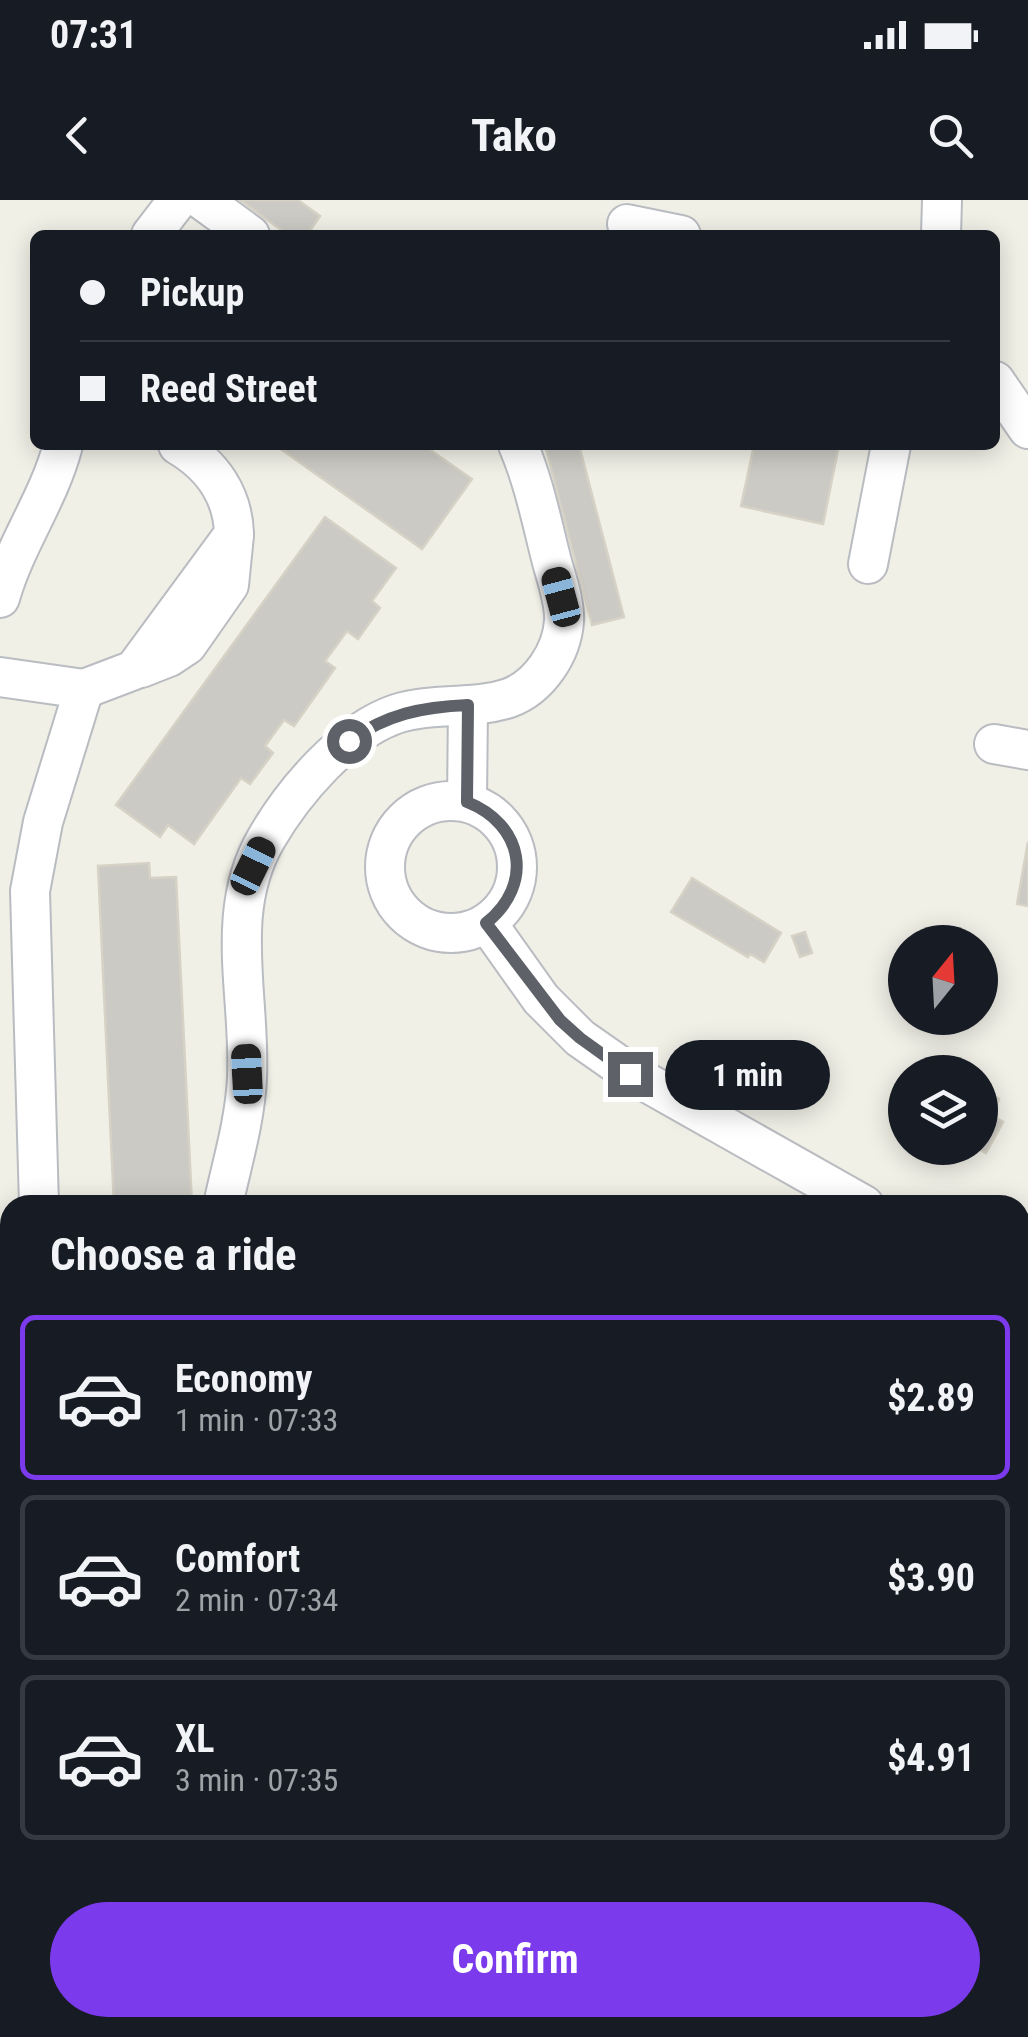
<!DOCTYPE html>
<meta charset="utf-8">
<style>
:root{--surface:#171b24;--page:#20242c;--text:#f1f3f6;--muted:#9ea1a6;--line:#363941;--accent:#7c3aed}
body{margin:0;font-family:"Roboto Condensed",sans-serif;background:var(--page);color:var(--text);height:100vh;display:flex;flex-direction:column;font-size:38px;white-space:nowrap}
*{box-sizing:border-box;margin:0}
p{font-size:32px;color:var(--muted)}
.icon{flex:none;width:55px;height:55px;fill:none;stroke:currentColor;stroke-width:2;stroke-linecap:round;stroke-linejoin:round}
.map{position:relative;flex:1;overflow:hidden}
.side{position:absolute;left:0px;top:995px;width:1030px;height:842px;display:flex;flex-direction:column;background:var(--surface);border-radius:30px 30px 0 0;box-shadow:0 5px 25px #0003}
.side>*{flex:none}
.guide{position:absolute;left:30px;top:30px;width:970px;height:220px;border-radius:15px;box-shadow:0 5px 25px #0003;display:grid;align-content:center;height:220px;padding:0 50px;background:var(--surface)}
.needle{width:65px;rotate:18deg}
.tools{position:absolute;left:888px;top:725px;display:grid;gap:20px}
.tools a{display:grid;place-items:center;width:110px;height:110px;border-radius:50%;background:var(--surface);box-shadow:0 5px 25px #0003;font-size:50px}
.end{position:absolute;width:45px;height:45px;margin:-22px;border:12px solid #5e6268;background:#fff;box-shadow:0 0 0 5px #fff}
.from{border-radius:50%}
.bubble{position:absolute;height:70px;border-radius:35px;background:var(--surface);box-shadow:0 5px 25px #0003;font-size:32px;font-weight:700;line-height:70px;text-align:center}
.car{position:absolute;width:30px;height:60px;margin:-30px -15px;border-radius:12px;box-shadow:0 0 8px 2px #0007;background:linear-gradient(#222 24%,#8ab4d8 0 40%,#222 0 76%,#8ab4d8 0 86%,#222 0)}
.guide b{display:flex;align-items:center;gap:35px;height:95px;font-size:38px}
.guide b+b{border-top:2px solid var(--line)}
.guide i{width:25px;height:25px;background:var(--text)}
ul{padding:0;list-style:none}
li{display:flex;align-items:center;gap:30px;height:165px;margin:0 20px 15px;padding:0 30px;border:5px solid var(--line);border-radius:15px}
li div{flex:1}
li b{display:block;font-size:38px}
li em{font-style:normal;font-weight:700}
li.active{border-color:var(--accent)}
li>.icon{width:90px;height:90px;stroke-width:1.5}
h2{padding:0 50px;font-size:45px;line-height:120px}
.primary-button{display:flex;gap:20px;margin-top:auto;padding:20px 50px}
.primary-button a{flex:1;height:115px;border-radius:60px;background:var(--accent);color:#fff;font-size:40px;font-weight:700;line-height:115px;text-align:center}
.status{display:flex;justify-content:space-between;align-items:center;height:70px;padding:0 50px;background:var(--surface);direction:ltr}
.status svg{height:28px;fill:currentColor}
header{display:flex;justify-content:space-between;align-items:center;height:130px;padding:0 50px;background:var(--surface);font-size:45px;font-weight:700}
.map>svg:first-child{display:block}
.building{fill:#cccac4;stroke:#d6d2c5;stroke-width:2.5}
.lines{fill:none;stroke-linecap:round;stroke-linejoin:round}
.minor-casing{stroke:#b9bcc1;stroke-width:42}
.minor{stroke:#fff;stroke-width:38}
.route{stroke:#5e6268;stroke-width:12}
</style>
<div class="status"><b>07:31</b><svg viewBox="0 0 49 12"><path d="M0 12V9h3v3zM5 12V6h3v6zM10 12V3h3v9zM15 12V0h3v12zM26 1h20v11H26zM47 4h2v5h-2z"/></svg></div>
<header><svg class="icon" aria-label="back" viewBox="0 0 24 24"><path d="M15 5l-7 7 7 7"/></svg>Tako<svg class="icon" aria-label="search" viewBox="0 0 24 24"><circle cx="10" cy="10" r="6"/><path d="M15 15l6 6"/></svg></header>
<div class="map">
<svg width="1028" height="1837" viewBox="0 0 1028 1837">
<rect width="100%" height="100%" fill="#f1f0e7"/>
<g class="building">
<polygon points="240,0 298,0 320,16 307,35 288,35"/>
<polygon points="275,245 423,245 472,279 422,349"/>
<polygon points="563,245 579,245 624,417 592,425 546,249"/>
<polygon points="754,245 839,245 823,324 741,306"/>
<polygon points="325,317 396,368 372,401 380,408 358,439 347,431 325,461 335,468 294,526 284,520 265,546 273,553 250,584 241,578 194,644 168,625 160,637 116,605"/>
<polygon points="1028,642 1028,706 1017,704"/>
<polygon points="149,663 150,678 176,677 192,1005 114,1005 98,666"/>
<polygon points="692,678 781,733 764,762 750,754 748,757 671,712"/>
<polygon points="805,732 812,753 800,757 792,736"/>
<polygon points="984,890 999,899 991,915 1003,922 986,953 976,948 980,948 980,898"/>
<polygon points="1020,1285 1028,1288 1028,1358 1020,1356"/>
<polygon points="1020,1578 1028,1580 1025,1597 1020,1596"/>
<polygon points="253,1828 298,1828 310,1837 246,1837"/>
</g>
<g class="lines">
<defs>
<g id="minor">
<polyline points="202,0 250,35"/>
<polyline points="627,24 681,35"/>
<polyline points="151,35 178,0"/>
<polyline points="941,35 942,0"/>
<polyline points="995,181 1028,229"/>
<polyline points="868,364 891,245"/>
<path d="M0,398C15,344 49,299 63,245"/>
<polyline points="141,468 169,457 187,445 229,385 234,335"/>
<polyline points="0,477 84,489 43,622 30,691 39,1005"/>
<path d="M84,489L134,470L234,334C233,295 212,265 178,245"/>
<polyline points="994,544 1028,550"/>
<circle cx="451" cy="667" r="66"/>
<polyline points="467,602 468,505"/>
<polyline points="487,723 541,799 580,838 630,873 864,1005"/>
<path d="M223,1005C232,963 245,921 247,878C251,797 223,713 266,639C293,592 344,532 396,514C433,502 473,510 509,498C539,487 562,453 564,421C565,402 557,380 552,362C542,323 534,282 518,245"/>
<polyline points="1020,1093 1028,1098"/>
<polyline points="0,1213 10,1221"/>
<polyline points="756,1828 805,1837"/>
</g>
</defs>
<use href="#minor" class="minor-casing"/>
<use href="#minor" class="minor"/>
</g>
<g class="lines">
<path class="route" d="M349,541C387,514 422,507 468,505L467,602C523,624 535,684 486,723L560,820L580,838L630,874"/>
</g>
</svg>
<div class="tools">
<a><svg class="needle" viewBox="-14 -14 28 28"><path d="M0-13l5 13h-10z" fill="#e53935"/><path d="M0 13l5-13h-10z" fill="#9ea1a6"/></svg></a>
<a><svg class="icon" aria-label="layers" viewBox="0 0 24 24"><path d="M12 4l9 5-9 5-9-5zM3 14l9 5 9-5"/></svg></a>
</div>
<i class="end from" style="left:349px;top:541px"></i>
<i class="end" style="left:630px;top:874px"></i>
<div class="bubble" style="left:665px;top:840px;width:165px">1 min</div>
<i class="car" style="left:561px;top:397px;rotate:345deg"></i>
<i class="car" style="left:253px;top:666px;rotate:26deg"></i>
<i class="car" style="left:247px;top:874px;rotate:357deg"></i>
<div class="guide">
<b><i class="from"></i>Pickup</b>
<b><i></i>Reed Street</b>
</div>
<section class="side">
<h2>Choose a ride</h2>
<ul>
<li class="active"><svg class="icon" aria-label="car" viewBox="0 0 24 24"><path d="M5 17H2v-5l4-1 3-4h7l3 4 3 1v5h-3M9 17h6M6 11h13"/><circle cx="7" cy="17" r="2"/><circle cx="17" cy="17" r="2"/></svg><div><b>Economy</b><p>1 min · 07:33</p></div><em>$2.89</em></li>
<li><svg class="icon" aria-label="car" viewBox="0 0 24 24"><path d="M5 17H2v-5l4-1 3-4h7l3 4 3 1v5h-3M9 17h6M6 11h13"/><circle cx="7" cy="17" r="2"/><circle cx="17" cy="17" r="2"/></svg><div><b>Comfort</b><p>2 min · 07:34</p></div><em>$3.90</em></li>
<li><svg class="icon" aria-label="car" viewBox="0 0 24 24"><path d="M5 17H2v-5l4-1 3-4h7l3 4 3 1v5h-3M9 17h6M6 11h13"/><circle cx="7" cy="17" r="2"/><circle cx="17" cy="17" r="2"/></svg><div><b>XL</b><p>3 min · 07:35</p></div><em>$4.91</em></li>
</ul>
<div class="primary-button"><a>Confirm</a></div>
</section>
</div>
